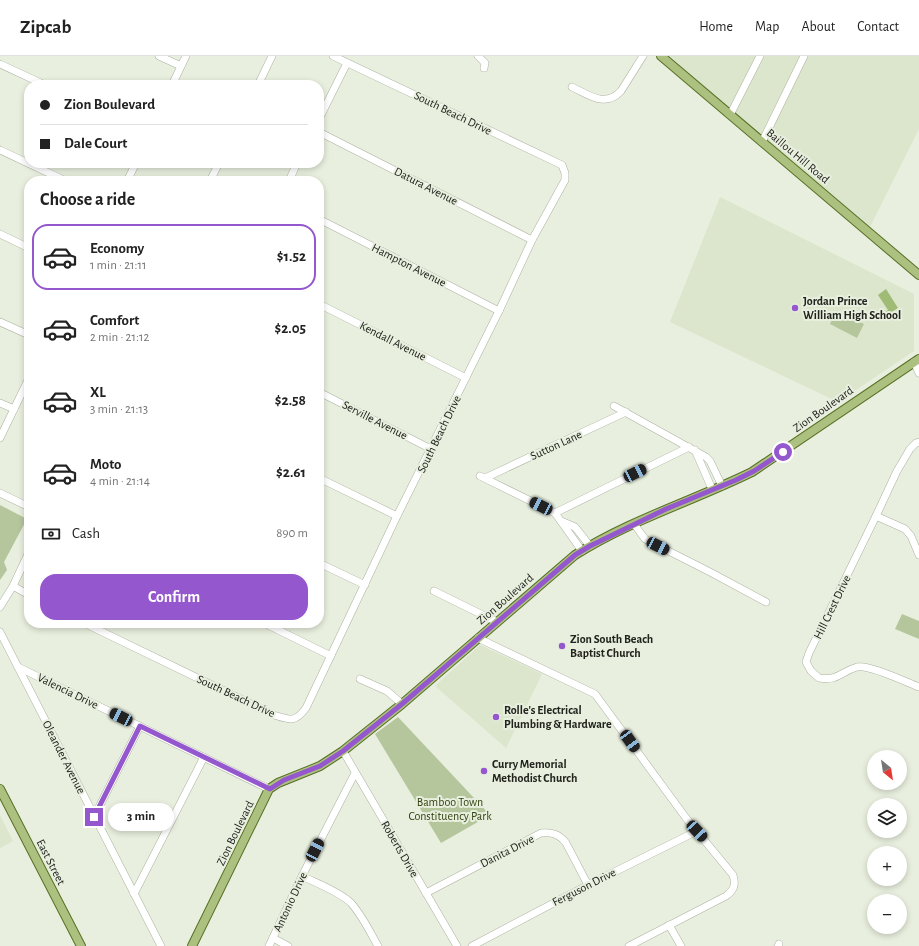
<!DOCTYPE html>
<meta charset="utf-8">
<style>
:root{--surface:#fff;--page:#f6f6f6;--text:#222;--muted:#767676;--line:#e0e0e0;--accent:#9557cd}
body{margin:0;font-family:"Alegreya Sans",sans-serif;background:var(--page);color:var(--text);height:100vh;display:flex;flex-direction:column;font-size:15px;white-space:nowrap}
*{box-sizing:border-box;margin:0}
p{font-size:13px;color:var(--muted)}
.icon{flex:none;width:22px;height:22px;fill:none;stroke:currentColor;stroke-width:2;stroke-linecap:round;stroke-linejoin:round}
.map{position:relative;flex:1;overflow:hidden}
.panel{position:absolute;left:24px;top:120px;width:300px;height:452px;display:flex;flex-direction:column;background:var(--surface);border-radius:16px;box-shadow:0 2px 6px #0003}
.panel>*{flex:none}
.guide{position:absolute;left:24px;top:24px;width:300px;height:88px;border-radius:16px;box-shadow:0 2px 6px #0003;display:grid;align-content:center;height:88px;padding:0 16px;background:var(--surface)}
.needle{width:26px;rotate:150deg}
.controls{position:absolute;left:867px;top:694px;display:grid;gap:8px}
.controls a{display:grid;place-items:center;width:40px;height:40px;border-radius:50%;background:var(--surface);box-shadow:0 2px 6px #0003;font-size:20px}
.end{position:absolute;width:18px;height:18px;margin:-9px;border:5px solid #9557cd;background:#fff;box-shadow:0 0 0 2px #fff}
.from{border-radius:50%}
.bubble{position:absolute;height:28px;border-radius:14px;background:var(--surface);box-shadow:0 2px 6px #0003;font-size:13px;font-weight:700;line-height:28px;text-align:center}
.car{position:absolute;width:12px;height:24px;margin:-12px -6px;border-radius:5px;box-shadow:0 0 3px 1px #0007;background:linear-gradient(#222 24%,#8ab4d8 0 40%,#222 0 76%,#8ab4d8 0 86%,#222 0)}
.guide b{display:flex;align-items:center;gap:14px;height:38px;font-size:15px}
.guide b+b{border-top:1px solid var(--line)}
.guide i{width:10px;height:10px;background:var(--text)}
ul{padding:0;list-style:none}
li{display:flex;align-items:center;gap:12px;height:66px;margin:0 8px 6px;padding:0 8px;border:2px solid transparent;border-radius:16px}
li div{flex:1}
li b{display:block;font-size:15px}
li em{font-style:normal;font-weight:700}
li.current{border-color:var(--accent)}
li>.icon{width:36px;height:36px;stroke-width:1.5}
h2{padding:0 16px;font-size:18px;line-height:48px}
.pay{display:flex;align-items:center;gap:10px;height:44px;padding:0 16px;font-size:15px}
.pay p{margin-inline-start:auto}
.cta{display:flex;gap:8px;margin-top:auto;padding:8px 16px}
.cta a{flex:1;height:46px;border-radius:16px;background:var(--accent);color:#fff;font-size:16px;font-weight:700;line-height:46px;text-align:center}
header{display:flex;align-items:center;gap:24px;box-sizing:border-box;height:56px;padding:0 20px;background:var(--surface);border-bottom:1px solid var(--line)}
header strong{font-size:19px}
nav{display:flex;gap:22px;margin-inline-start:auto;font-size:14px}
.map>svg:first-child{display:block}
.built{fill:#dbe6cd}
.green{fill:#b5c69d}
.water{fill:#a0bb76}
.lines{fill:none;stroke-linecap:round;stroke-linejoin:round}
.minor-casing{stroke:#abb2a1;stroke-width:8}
.major-casing{stroke:#586f25;stroke-width:10}
.minor{stroke:#fff;stroke-width:7}
.major{stroke:#acc17f;stroke-width:8}
.route{stroke:#9557cd;stroke-width:5}
.poi-dot{fill:#9557cd;stroke:#e8efde;stroke-width:1.5}
.labels{text-anchor:middle;dominant-baseline:central;stroke-width:4;stroke-linejoin:round;paint-order:stroke}
.street-label{font-size:12px;fill:#21231d;stroke:#e8efde}
.poi-label{font-size:12px;font-weight:bold;fill:#21231d;stroke:#e8efde;text-anchor:start}
.park-label{font-size:12px;fill:#31420f;stroke:#e8efde}
</style>
<header>
<strong>Zipcab</strong>
<nav><a>Home</a><a>Map</a><a>About</a><a>Contact</a></nav>
</header>
<div class="map">
<svg width="919" height="890" viewBox="0 0 919 890">
<rect width="100%" height="100%" fill="#e8efde"/>
<g class="built">
<polygon points="670,0 919,0 919,73 869,173 709,37"/>
<polygon points="720,141 914,238 914,295 838,346 670,266"/>
<polygon points="480,589 542,618 506,692 435,630"/>
<polygon points="0,759 13,785 0,792"/>
</g>
<g class="green">
<polygon points="836,255 864,268 857,282 830,268"/>
<polygon points="0,449 27,463 4,506 7,514 0,524"/>
<polygon points="902,558 919,565 919,583 895,573"/>
<polygon points="398,661 490,759 441,787 375,678"/>
</g>
<polygon class="water" points="886,233 898,252 887,259 885,256 888,254 878,239"/>
<g class="lines">
<defs>
<g id="minor">
<polyline points="159,0 181,10"/>
<polyline points="478,0 485,7 484,12"/>
<polyline points="0,8 45,29"/>
<polyline points="172,29 186,0"/>
<polyline points="258,29 272,0"/>
<path d="M572,31C589,39 605,52 621,35L643,0"/>
<polyline points="730,59 760,0"/>
<polyline points="319,63 347,7"/>
<polyline points="319,76 532,184"/>
<polyline points="762,86 804,0"/>
<polyline points="0,94 66,125"/>
<polyline points="127,125 136,107"/>
<polyline points="210,125 219,107"/>
<polyline points="289,125 297,107"/>
<polyline points="319,163 499,255"/>
<polyline points="0,178 29,192"/>
<polyline points="319,248 466,322"/>
<polyline points="0,266 29,279"/>
<polyline points="914,306 919,317"/>
<polyline points="319,336 431,393"/>
<polyline points="0,347 14,353"/>
<polyline points="614,350 706,401 710,405 722,430"/>
<polyline points="0,382 29,322"/>
<path d="M919,386L916,387L910,393L897,415L876,460L809,597L806,606L811,615L819,622C839,625 840,616 857,611C869,608 906,626 919,631"/>
<polyline points="695,394 712,433"/>
<polyline points="480,420 555,457 582,495"/>
<polyline points="319,422 397,460"/>
<polyline points="485,422 626,356"/>
<polyline points="0,437 29,451"/>
<polyline points="555,457 689,391"/>
<polyline points="876,460 905,473 911,480 919,499"/>
<polyline points="561,465 575,471 590,490"/>
<polyline points="634,468 645,483 710,516 766,546"/>
<polyline points="319,507 365,529"/>
<polyline points="13,530 29,539"/>
<polyline points="434,535 497,566"/>
<polyline points="0,551 13,530 29,496"/>
<path d="M84,567L274,659C290,664 295,667 306,652L397,460L499,255L532,184L565,124V117L562,109L333,0"/>
<polyline points="264,567 331,600"/>
<polyline points="0,576 161,890"/>
<path d="M478,582L595,638L686,762L733,819C736,829 734,834 726,840L629,890"/>
<polyline points="18,611 269,733"/>
<polyline points="360,623 387,635 402,648"/>
<polyline points="343,695 457,890"/>
<polyline points="94,761 140,670"/>
<path d="M302,820C316,827 340,836 351,847C362,859 370,876 378,890"/>
<path d="M426,837L541,777C552,776 559,778 566,787L588,829"/>
<polyline points="134,838 204,701"/>
<polyline points="669,869 681,890"/>
<polyline points="273,882 288,890"/>
<polyline points="269,890 302,820 355,717"/>
<polyline points="472,890 588,829 697,775"/>
<polyline points="778,890 779,888"/>
</g>
<g id="major">
<polyline points="661,0 919,219"/>
<polyline points="0,733 81,890"/>
<path d="M192,890L269,733L278,727L320,710L343,695L402,648L575,499C630,464 693,445 752,416L919,303"/>
</g>
</defs>
<use href="#minor" class="minor-casing"/>
<use href="#major" class="major-casing"/>
<use href="#minor" class="minor"/>
<use href="#major" class="major"/>
</g>
<g class="lines">
<polyline class="route" points="94,761 140,670 270,733 284,724 320,710 343,695 402,648 575,499 590,490 666,453 736,424 754,415 783,396"/>
</g>
<g class="poi-dot">
<circle cx="795" cy="252" r="4"/>
<circle cx="562" cy="590" r="4"/>
<circle cx="496" cy="661" r="4"/>
<circle cx="484" cy="715" r="4"/>
</g>
<g class="labels">
<g class="street-label">
<text transform="translate(453 57) rotate(26)">South Beach Drive</text>
<text transform="translate(798 100) rotate(40)">Baillou Hill Road</text>
<text transform="translate(426 130) rotate(27)">Datura Avenue</text>
<text transform="translate(409 209) rotate(27)">Hampton Avenue</text>
<text transform="translate(393 285) rotate(27)">Kendall Avenue</text>
<text transform="translate(823 353) rotate(-35)">Zion Boulevard</text>
<text transform="translate(375 364) rotate(27)">Serville Avenue</text>
<text transform="translate(439 378) rotate(-64)">South Beach Drive</text>
<text transform="translate(556 389) rotate(-25)">Sutton Lane</text>
<text transform="translate(505 543) rotate(-41)">Zion Boulevard</text>
<text transform="translate(832 551) rotate(-64)">Hill Crest Drive</text>
<text transform="translate(68 635) rotate(26)">Valencia Drive</text>
<text transform="translate(236 640) rotate(25)">South Beach Drive</text>
<text transform="translate(64 701) rotate(63)">Oleander Avenue</text>
<text transform="translate(235 777) rotate(-64)">Zion Boulevard</text>
<text transform="translate(400 793) rotate(60)">Roberts Drive</text>
<text transform="translate(507 795) rotate(-27)">Danita Drive</text>
<text transform="translate(51 806) rotate(63)">East Street</text>
<text transform="translate(584 831) rotate(-27)">Ferguson Drive</text>
<text transform="translate(290 846) rotate(-65)">Antonio Drive</text>
</g>
<g class="poi-label">
<text x="803" y="245">Jordan Prince<tspan x="803" dy="14">William High School</tspan></text>
<text x="570" y="583">Zion South Beach<tspan x="570" dy="14">Baptist Church</tspan></text>
<text x="504" y="654">Rolle's Electrical<tspan x="504" dy="14">Plumbing &amp; Hardware</tspan></text>
<text x="492" y="708">Curry Memorial<tspan x="492" dy="14">Methodist Church</tspan></text>
</g>
<g class="park-label">
<text x="450" y="746">Bamboo Town<tspan x="450" dy="14">Constituency Park</tspan></text>
</g>
</g>
</svg>
<div class="controls">
<a><svg class="needle" viewBox="-14 -14 28 28"><path d="M0-13l5 13h-10z" fill="#e53935"/><path d="M0 13l5-13h-10z" fill="#767676"/></svg></a>
<a><svg class="icon" aria-label="layers" viewBox="0 0 24 24"><path d="M12 4l9 5-9 5-9-5zM3 14l9 5 9-5"/></svg></a>
<a>+</a>
<a>−</a>
</div>
<i class="end from" style="left:783px;top:396px"></i>
<i class="end" style="left:94px;top:761px"></i>
<div class="bubble" style="left:108px;top:747px;width:66px">3 min</div>
<i class="car" style="left:635px;top:417px;rotate:64deg"></i>
<i class="car" style="left:541px;top:450px;rotate:296deg"></i>
<i class="car" style="left:658px;top:490px;rotate:117deg"></i>
<i class="car" style="left:121px;top:661px;rotate:296deg"></i>
<i class="car" style="left:630px;top:685px;rotate:144deg"></i>
<i class="car" style="left:697px;top:775px;rotate:137deg"></i>
<i class="car" style="left:315px;top:794px;rotate:27deg"></i>
<div class="guide">
<b><i class="from"></i>Zion Boulevard</b>
<b><i></i>Dale Court</b>
</div>
<section class="panel">
<h2>Choose a ride</h2>
<ul>
<li class="current"><svg class="icon" aria-label="car" viewBox="0 0 24 24"><path d="M5 17H2v-5l4-1 3-4h7l3 4 3 1v5h-3M9 17h6M6 11h13"/><circle cx="7" cy="17" r="2"/><circle cx="17" cy="17" r="2"/></svg><div><b>Economy</b><p>1 min · 21:11</p></div><em>$1.52</em></li>
<li><svg class="icon" aria-label="car" viewBox="0 0 24 24"><path d="M5 17H2v-5l4-1 3-4h7l3 4 3 1v5h-3M9 17h6M6 11h13"/><circle cx="7" cy="17" r="2"/><circle cx="17" cy="17" r="2"/></svg><div><b>Comfort</b><p>2 min · 21:12</p></div><em>$2.05</em></li>
<li><svg class="icon" aria-label="car" viewBox="0 0 24 24"><path d="M5 17H2v-5l4-1 3-4h7l3 4 3 1v5h-3M9 17h6M6 11h13"/><circle cx="7" cy="17" r="2"/><circle cx="17" cy="17" r="2"/></svg><div><b>XL</b><p>3 min · 21:13</p></div><em>$2.58</em></li>
<li><svg class="icon" aria-label="car" viewBox="0 0 24 24"><path d="M5 17H2v-5l4-1 3-4h7l3 4 3 1v5h-3M9 17h6M6 11h13"/><circle cx="7" cy="17" r="2"/><circle cx="17" cy="17" r="2"/></svg><div><b>Moto</b><p>4 min · 21:14</p></div><em>$2.61</em></li>
</ul>
<div class="pay"><svg class="icon" aria-label="cash" viewBox="0 0 24 24"><path d="M3 7h18v10H3z"/><circle cx="12" cy="12" r="2"/></svg>Cash<p>890 m</p></div>
<div class="cta"><a>Confirm</a></div>
</section>
</div>
